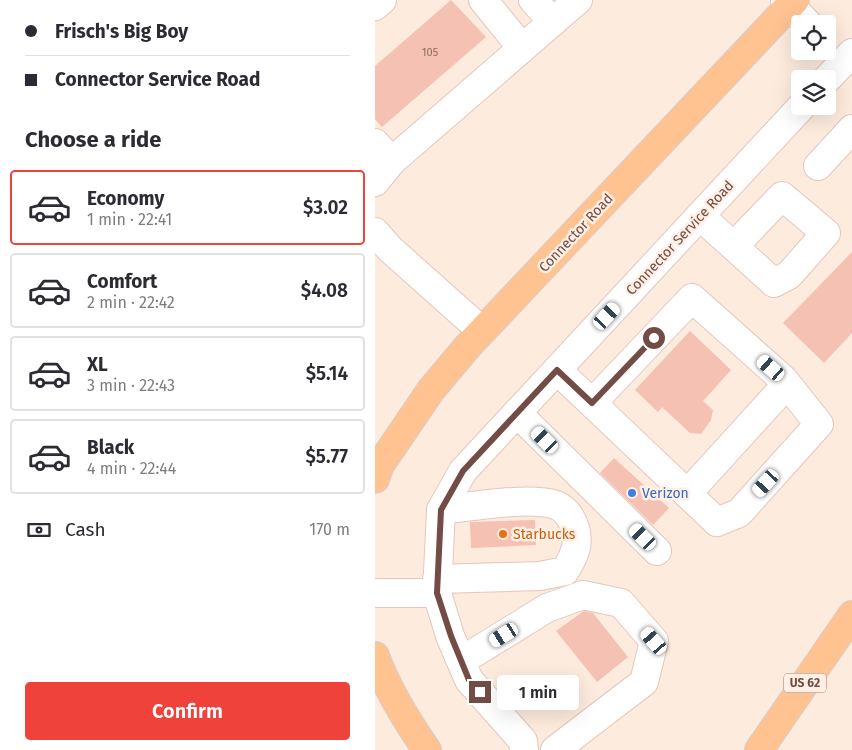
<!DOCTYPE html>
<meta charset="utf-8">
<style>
:root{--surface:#fff;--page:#f7f7f7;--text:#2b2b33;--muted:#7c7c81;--line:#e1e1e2;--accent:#ee423b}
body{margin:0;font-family:"Fira Sans",sans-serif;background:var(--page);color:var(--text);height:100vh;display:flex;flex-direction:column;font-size:19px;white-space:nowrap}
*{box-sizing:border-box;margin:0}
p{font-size:16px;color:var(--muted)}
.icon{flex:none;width:28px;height:28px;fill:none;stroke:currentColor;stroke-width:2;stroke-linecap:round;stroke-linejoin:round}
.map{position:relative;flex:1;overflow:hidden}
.side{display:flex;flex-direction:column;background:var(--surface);width:375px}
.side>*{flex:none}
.banner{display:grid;align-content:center;height:110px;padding:0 25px;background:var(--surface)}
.fabs{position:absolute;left:416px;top:15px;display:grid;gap:10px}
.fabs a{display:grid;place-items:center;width:45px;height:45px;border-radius:5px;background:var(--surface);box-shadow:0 5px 20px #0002;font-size:25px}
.end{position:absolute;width:22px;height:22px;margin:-11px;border:6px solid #734d45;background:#fff;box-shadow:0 0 0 2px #fff}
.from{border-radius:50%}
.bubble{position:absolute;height:35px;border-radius:5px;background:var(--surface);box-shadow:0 5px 20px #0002;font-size:16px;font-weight:600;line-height:35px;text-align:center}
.car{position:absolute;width:15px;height:30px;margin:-15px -8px;border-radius:6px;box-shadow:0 0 4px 1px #0007;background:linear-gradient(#fff 24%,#345 0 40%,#fff 0 76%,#345 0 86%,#fff 0)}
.banner b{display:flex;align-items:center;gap:18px;height:48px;font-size:19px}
.banner b+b{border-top:1px solid var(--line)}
.banner i{width:12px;height:12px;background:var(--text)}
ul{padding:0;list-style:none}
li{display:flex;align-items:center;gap:15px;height:75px;margin:0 10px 8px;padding:0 15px;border:2px solid var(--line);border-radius:5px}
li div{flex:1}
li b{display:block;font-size:19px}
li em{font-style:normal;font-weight:600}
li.on{border-color:var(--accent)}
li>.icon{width:45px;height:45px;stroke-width:1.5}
h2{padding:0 25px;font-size:22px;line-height:60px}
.pay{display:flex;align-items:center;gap:12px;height:55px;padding:0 25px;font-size:19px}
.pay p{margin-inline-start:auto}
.cta{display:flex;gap:10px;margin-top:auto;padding:10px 25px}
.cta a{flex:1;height:58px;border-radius:5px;background:var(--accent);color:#fff;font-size:20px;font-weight:600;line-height:58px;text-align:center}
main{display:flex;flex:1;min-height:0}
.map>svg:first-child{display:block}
.building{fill:#f4c1b3}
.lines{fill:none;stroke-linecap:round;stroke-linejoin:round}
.minor-casing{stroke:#e3c7bc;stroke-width:30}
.major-casing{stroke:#d8cdcb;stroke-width:30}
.minor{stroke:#fff;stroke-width:28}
.major{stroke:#ffc392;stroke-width:28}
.route{stroke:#734d45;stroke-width:6}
.shop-dot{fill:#3f7fe0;stroke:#ffefe4;stroke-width:2}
.food-dot{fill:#e8710a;stroke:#ffefe4;stroke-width:2}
.labels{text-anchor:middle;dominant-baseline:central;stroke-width:5;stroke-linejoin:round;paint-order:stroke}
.number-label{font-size:11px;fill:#936a60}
.shield{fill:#ffefe4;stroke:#9d7e75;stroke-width:1}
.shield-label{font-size:12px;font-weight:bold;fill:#734d45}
.street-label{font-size:14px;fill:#734d45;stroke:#ffefe4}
.shop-label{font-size:14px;fill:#366cbe;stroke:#ffefe4;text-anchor:start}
.food-label{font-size:14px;fill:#c56008;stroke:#ffefe4;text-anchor:start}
</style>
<main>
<section class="side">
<div class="banner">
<b><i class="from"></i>Frisch's Big Boy</b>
<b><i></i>Connector Service Road</b>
</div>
<h2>Choose a ride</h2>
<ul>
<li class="on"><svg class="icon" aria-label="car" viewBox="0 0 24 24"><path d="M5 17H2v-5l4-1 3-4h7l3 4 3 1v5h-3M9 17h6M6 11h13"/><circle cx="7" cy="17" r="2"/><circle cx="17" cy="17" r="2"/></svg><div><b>Economy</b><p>1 min · 22:41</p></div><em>$3.02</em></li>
<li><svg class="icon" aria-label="car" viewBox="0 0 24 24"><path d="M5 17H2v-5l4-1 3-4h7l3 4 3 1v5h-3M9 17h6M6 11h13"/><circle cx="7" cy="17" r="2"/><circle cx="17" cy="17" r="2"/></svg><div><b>Comfort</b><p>2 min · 22:42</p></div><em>$4.08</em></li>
<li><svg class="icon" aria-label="car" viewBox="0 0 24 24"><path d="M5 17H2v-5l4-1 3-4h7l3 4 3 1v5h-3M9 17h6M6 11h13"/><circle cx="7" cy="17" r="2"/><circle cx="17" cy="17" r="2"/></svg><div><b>XL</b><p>3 min · 22:43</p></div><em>$5.14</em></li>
<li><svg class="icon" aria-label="car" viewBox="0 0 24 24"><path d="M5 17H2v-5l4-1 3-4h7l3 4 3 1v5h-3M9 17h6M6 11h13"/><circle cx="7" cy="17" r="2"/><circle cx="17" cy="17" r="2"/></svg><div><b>Black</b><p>4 min · 22:44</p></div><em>$5.77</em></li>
</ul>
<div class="pay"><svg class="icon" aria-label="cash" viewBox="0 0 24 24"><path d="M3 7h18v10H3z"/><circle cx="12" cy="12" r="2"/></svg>Cash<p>170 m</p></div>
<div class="cta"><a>Confirm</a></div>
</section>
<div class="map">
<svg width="477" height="750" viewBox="0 0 477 750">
<rect width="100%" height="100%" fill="#fdebdd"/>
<g class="building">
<polygon points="76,0 111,37 7,127 0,119 0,66"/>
<polygon points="477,252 477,333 449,363 408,323"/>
<polygon points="315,331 356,370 328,401 338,410 336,420 326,434 315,433 287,407 283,412 260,390"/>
<polygon points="239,458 294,508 278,525 225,473"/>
<polygon points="160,520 161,545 96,548 95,522"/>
<polygon points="209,611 218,613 253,657 222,682 181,631"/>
</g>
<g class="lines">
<defs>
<g id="minor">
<polyline points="108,0 147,48"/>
<polyline points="158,0 178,22"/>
<polyline points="410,0 433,24"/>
<polyline points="0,6 7,0"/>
<polyline points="452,79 477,53"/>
<polyline points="0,143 17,161"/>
<polyline points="443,166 477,129"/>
<polyline points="0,182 17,161 203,0"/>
<polyline points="325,216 399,283 414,275 451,233 407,196 359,246"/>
<polyline points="0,232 15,249 107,331"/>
<polyline points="182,370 342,522 364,513 444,424 409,380 317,298 217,403"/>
<polyline points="142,413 282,551"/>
<polyline points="312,494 412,384"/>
<path d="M62,579L165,576L190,571C199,556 205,545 200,528C197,519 191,509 181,505C153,496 96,507 66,510"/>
<polyline points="0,593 62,593"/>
<polyline points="86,661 172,608 208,595 246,603 279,641 269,682 180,750"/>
<polyline points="149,750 148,741 94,680 75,636 62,593 66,510 88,471 427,106"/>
</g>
<g id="major">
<polyline points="0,479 5,465 56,390 93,346 420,0"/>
<path d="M0,656C13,691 31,720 52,750"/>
<polyline points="384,750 477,615"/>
</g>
</defs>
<use href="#minor" class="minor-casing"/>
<use href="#major" class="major-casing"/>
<use href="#minor" class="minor"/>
<use href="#major" class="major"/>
</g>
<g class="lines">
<polyline class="route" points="105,692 94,680 76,636 62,593 66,510 88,471 182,370 217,403 279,338"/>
</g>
<circle class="shop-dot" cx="257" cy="493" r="5"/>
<circle class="food-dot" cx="128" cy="534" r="5"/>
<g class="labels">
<g class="number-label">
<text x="55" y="52">105</text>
</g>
<rect class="shield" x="409" y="673.5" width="42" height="19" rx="4"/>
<g class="shield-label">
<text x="430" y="683">US 62</text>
</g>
<g class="street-label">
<text transform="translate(201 233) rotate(-47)">Connector Road</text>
<text transform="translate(305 238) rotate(-47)">Connector Service Road</text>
</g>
<g class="shop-label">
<text x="267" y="493">Verizon</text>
</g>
<g class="food-label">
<text x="138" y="534">Starbucks</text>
</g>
</g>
</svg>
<div class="fabs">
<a><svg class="icon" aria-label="locate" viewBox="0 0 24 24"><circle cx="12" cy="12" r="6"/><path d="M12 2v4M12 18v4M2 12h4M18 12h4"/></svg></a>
<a><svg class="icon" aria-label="layers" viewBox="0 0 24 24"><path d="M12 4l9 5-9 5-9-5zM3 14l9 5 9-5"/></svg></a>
</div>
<i class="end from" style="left:279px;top:338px"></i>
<i class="end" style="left:105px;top:692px"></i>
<div class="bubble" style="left:122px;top:675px;width:82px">1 min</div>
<i class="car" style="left:232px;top:316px;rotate:43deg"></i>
<i class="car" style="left:396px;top:368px;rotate:311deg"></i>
<i class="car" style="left:170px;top:440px;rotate:315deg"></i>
<i class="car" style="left:391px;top:483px;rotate:222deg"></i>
<i class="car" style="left:268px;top:537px;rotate:315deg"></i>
<i class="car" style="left:129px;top:635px;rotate:238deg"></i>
<i class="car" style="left:279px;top:641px;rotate:319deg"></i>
</div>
</main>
